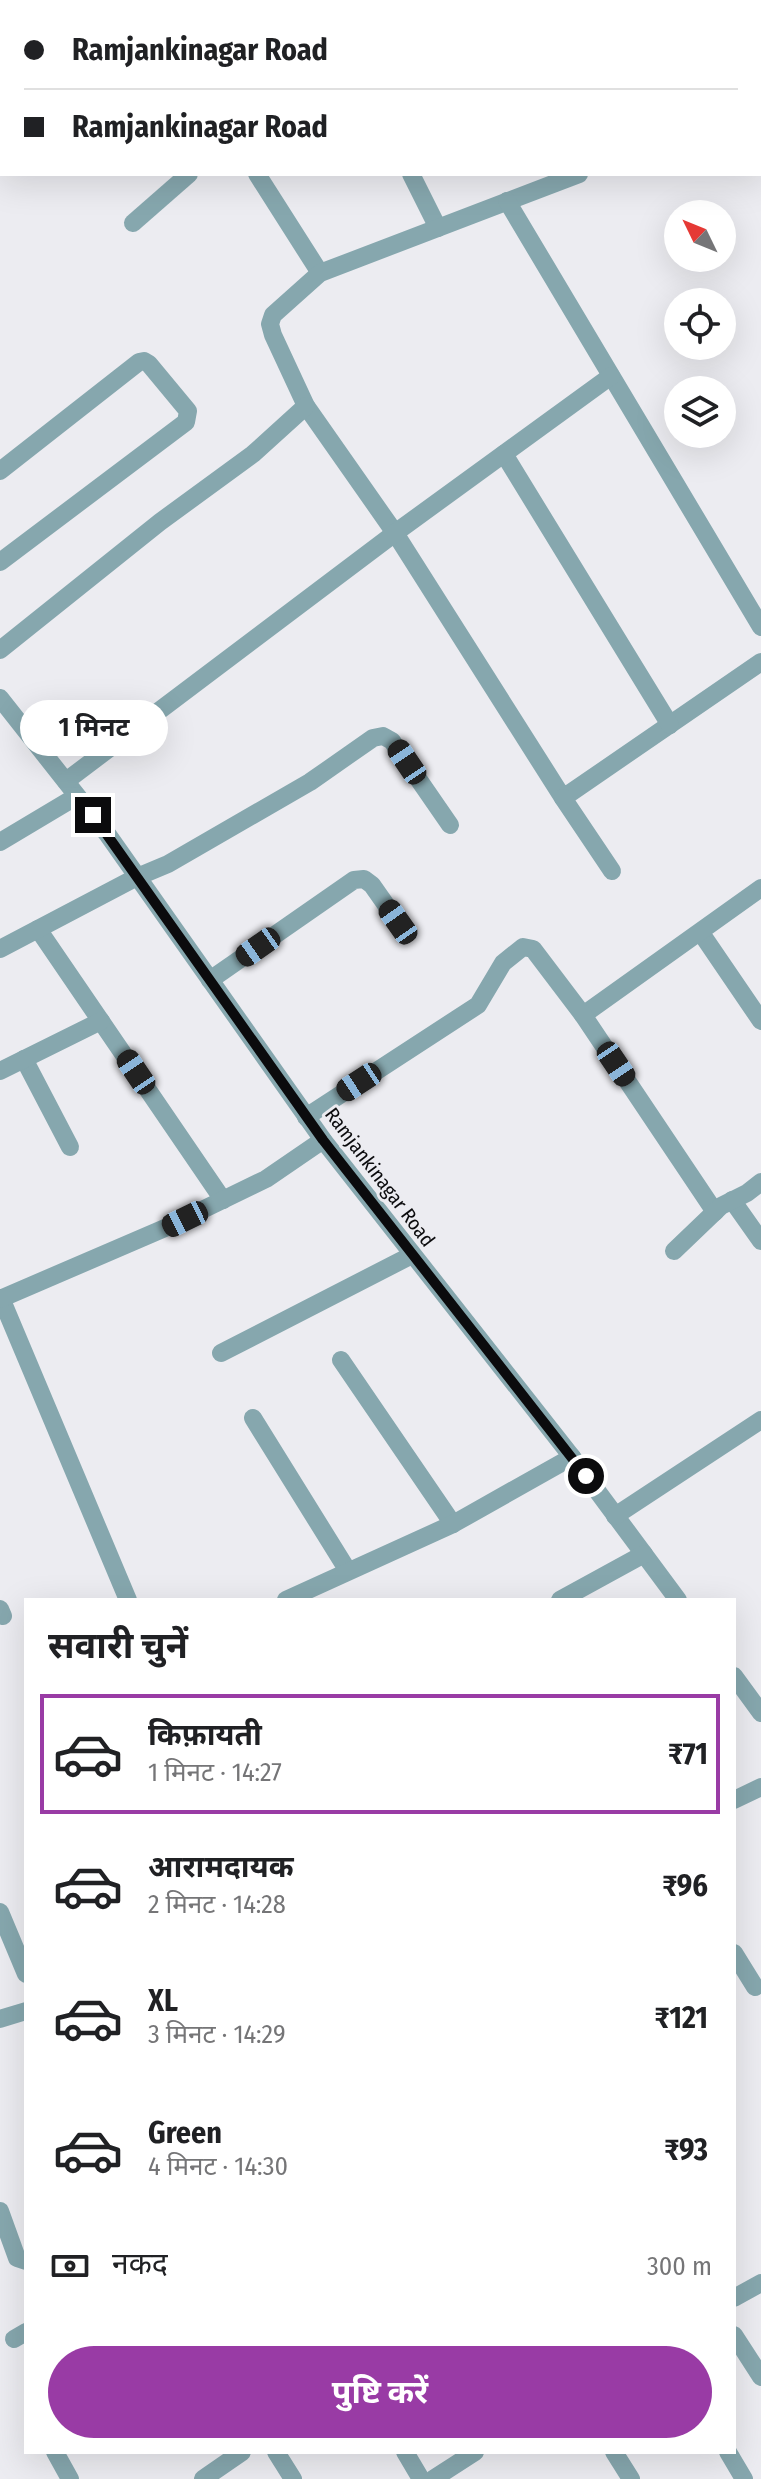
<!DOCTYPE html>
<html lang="hi">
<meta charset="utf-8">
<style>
:root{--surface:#fff;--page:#f2f2f2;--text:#202124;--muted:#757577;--line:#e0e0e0;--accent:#993ba5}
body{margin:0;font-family:"Fira Sans Condensed","Noto Sans Devanagari",sans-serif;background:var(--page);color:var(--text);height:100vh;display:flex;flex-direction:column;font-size:30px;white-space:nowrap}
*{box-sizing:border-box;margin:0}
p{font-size:26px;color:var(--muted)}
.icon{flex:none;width:44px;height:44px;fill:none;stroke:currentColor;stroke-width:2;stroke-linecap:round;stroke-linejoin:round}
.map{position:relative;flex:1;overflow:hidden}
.details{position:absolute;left:24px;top:1598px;width:712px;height:856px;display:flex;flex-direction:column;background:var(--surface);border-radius:0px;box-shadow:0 8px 32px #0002}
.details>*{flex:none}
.banner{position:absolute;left:0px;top:0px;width:762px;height:176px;box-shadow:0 8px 32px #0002;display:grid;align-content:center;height:176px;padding:0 24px;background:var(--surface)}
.needle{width:52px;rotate:313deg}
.controls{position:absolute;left:664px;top:200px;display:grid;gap:16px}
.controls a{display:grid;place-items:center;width:72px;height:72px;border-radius:50%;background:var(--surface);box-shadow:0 8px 32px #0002;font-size:40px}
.end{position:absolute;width:36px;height:36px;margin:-18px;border:10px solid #0b0b0d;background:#fff;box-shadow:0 0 0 4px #fff}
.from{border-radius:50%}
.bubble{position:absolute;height:56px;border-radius:28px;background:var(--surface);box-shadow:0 8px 32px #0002;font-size:26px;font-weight:700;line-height:56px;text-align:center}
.car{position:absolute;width:24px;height:48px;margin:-24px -12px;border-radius:10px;box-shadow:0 0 6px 2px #0007;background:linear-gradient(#222 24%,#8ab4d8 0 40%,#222 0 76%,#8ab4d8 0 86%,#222 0)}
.banner b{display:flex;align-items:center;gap:28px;height:76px;font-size:30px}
.banner b+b{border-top:2px solid var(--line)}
.banner i{width:20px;height:20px;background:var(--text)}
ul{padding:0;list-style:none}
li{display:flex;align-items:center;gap:24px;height:120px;margin:0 16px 12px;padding:0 8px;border:4px solid transparent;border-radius:0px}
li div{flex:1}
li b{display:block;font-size:30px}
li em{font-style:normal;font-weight:700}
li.current{border-color:var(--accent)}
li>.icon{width:72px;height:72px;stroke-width:1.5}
h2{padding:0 24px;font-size:36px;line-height:96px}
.pay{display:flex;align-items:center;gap:20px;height:88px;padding:0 24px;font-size:30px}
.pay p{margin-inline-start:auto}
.button{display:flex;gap:16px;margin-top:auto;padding:16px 24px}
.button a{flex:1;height:92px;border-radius:48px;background:var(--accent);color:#fff;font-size:32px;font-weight:700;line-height:92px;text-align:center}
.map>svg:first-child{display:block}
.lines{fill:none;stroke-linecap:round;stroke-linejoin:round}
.minor{stroke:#86a7ae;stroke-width:18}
.route{stroke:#0b0b0d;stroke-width:10}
.labels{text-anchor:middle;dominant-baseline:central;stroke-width:6;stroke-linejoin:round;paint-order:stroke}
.street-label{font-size:20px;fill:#0b0b0d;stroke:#ececf1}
</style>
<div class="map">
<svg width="761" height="2479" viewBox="0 0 761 2479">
<rect width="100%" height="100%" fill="#ececf1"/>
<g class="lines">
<g class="minor">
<polyline points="744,0 746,2"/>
<polyline points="159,2 162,0"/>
<polyline points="601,2 604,0"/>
<polyline points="760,21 761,22"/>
<polyline points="760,105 761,104"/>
<polyline points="0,121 2,120"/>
<polyline points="257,174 320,273"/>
<polyline points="411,174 438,228"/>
<polyline points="579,174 320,273 273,315 270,324 273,335 306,406 395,533 563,798 761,662"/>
<polyline points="507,201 761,627"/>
<polyline points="133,223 189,174"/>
<polyline points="504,454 670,725"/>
<polyline points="0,471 139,362 144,361 149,364 188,411 186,422 0,562"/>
<polyline points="0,650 160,522 253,454 306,406"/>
<polyline points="0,698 108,835 323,1140 572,1457 678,1600"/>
<polyline points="66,781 395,533 611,376"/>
<polyline points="563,798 612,871"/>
<polyline points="0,842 77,796"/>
<polyline points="38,929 223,1200"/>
<polyline points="701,933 761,1021"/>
<polyline points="0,949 137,877 168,864 310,782 373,738 383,736 392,741 450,825"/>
<polyline points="210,980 354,880 364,879 372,885 398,922"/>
<polyline points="583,1015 761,888"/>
<polyline points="24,1059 70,1147"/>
<polyline points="0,1071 101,1021"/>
<polyline points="306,1117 478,1005 503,963 523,947 533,949 583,1015 715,1212"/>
<polyline points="732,1200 761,1241"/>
<polyline points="674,1251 721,1206 747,1193 761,1182"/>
<polyline points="1,1298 128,1600"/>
<polyline points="0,1299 165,1228 266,1179 323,1140"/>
<polyline points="221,1353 412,1255"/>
<polyline points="341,1360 453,1524"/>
<polyline points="253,1418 348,1571"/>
<polyline points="615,1516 761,1420"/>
<polyline points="286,1600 453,1524 572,1457"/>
<polyline points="560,1600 644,1554"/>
<polyline points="0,1609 3,1616"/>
<polyline points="734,1676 761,1713"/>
<polyline points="734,1800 761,1787"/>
<polyline points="0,1912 26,1974"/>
<polyline points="734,1953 755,1987"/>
<polyline points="0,2019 26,2011"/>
<polyline points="0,2211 17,2258 26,2261"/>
<polyline points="734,2298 761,2283"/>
<polyline points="734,2335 761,2377"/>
<polyline points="14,2339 26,2332"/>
<polyline points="55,2452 70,2479"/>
<polyline points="276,2452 293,2479"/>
<polyline points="405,2452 421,2479"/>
<polyline points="614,2452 631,2479"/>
<polyline points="728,2452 744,2479"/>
<polyline points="203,2479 242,2452"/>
<polyline points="433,2479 475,2452"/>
</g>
</g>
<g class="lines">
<polyline class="route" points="93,815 323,1140 586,1476"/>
</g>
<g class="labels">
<g class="street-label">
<text transform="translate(380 1177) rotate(53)">Ramjankinagar Road</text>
</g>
</g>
</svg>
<div class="controls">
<a><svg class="needle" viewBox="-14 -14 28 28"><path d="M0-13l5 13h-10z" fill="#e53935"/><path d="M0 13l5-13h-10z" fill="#757577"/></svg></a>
<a><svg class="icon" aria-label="locate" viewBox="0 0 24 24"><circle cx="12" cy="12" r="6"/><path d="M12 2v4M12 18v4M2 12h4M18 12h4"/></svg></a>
<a><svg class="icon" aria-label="layers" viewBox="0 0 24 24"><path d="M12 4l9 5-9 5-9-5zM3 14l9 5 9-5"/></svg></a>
</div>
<i class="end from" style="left:586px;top:1476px"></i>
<i class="end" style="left:93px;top:815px"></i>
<div class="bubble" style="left:20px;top:700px;width:148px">1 मिनट</div>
<i class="car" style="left:407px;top:762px;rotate:326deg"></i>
<i class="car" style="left:398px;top:922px;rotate:325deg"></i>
<i class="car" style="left:258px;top:947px;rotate:235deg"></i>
<i class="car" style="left:616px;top:1064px;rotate:146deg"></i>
<i class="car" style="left:136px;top:1072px;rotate:326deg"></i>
<i class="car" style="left:359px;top:1082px;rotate:237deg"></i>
<i class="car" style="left:185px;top:1219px;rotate:244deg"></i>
<div class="banner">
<b><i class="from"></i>Ramjankinagar Road</b>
<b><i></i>Ramjankinagar Road</b>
</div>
<section class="details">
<h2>सवारी चुनें</h2>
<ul>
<li class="current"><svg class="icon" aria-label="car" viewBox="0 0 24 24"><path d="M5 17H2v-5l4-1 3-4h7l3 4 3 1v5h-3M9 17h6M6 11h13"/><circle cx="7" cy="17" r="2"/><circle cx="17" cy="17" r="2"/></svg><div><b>किफ़ायती</b><p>1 मिनट · 14:27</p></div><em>₹71</em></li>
<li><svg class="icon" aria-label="car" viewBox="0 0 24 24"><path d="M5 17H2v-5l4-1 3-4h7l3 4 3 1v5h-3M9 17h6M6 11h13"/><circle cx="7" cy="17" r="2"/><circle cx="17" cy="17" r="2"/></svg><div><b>आरामदायक</b><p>2 मिनट · 14:28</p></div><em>₹96</em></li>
<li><svg class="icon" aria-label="car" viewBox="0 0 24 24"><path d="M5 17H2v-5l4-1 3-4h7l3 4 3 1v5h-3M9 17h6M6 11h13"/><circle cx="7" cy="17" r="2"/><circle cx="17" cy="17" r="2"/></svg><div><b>XL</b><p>3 मिनट · 14:29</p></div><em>₹121</em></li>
<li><svg class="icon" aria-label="car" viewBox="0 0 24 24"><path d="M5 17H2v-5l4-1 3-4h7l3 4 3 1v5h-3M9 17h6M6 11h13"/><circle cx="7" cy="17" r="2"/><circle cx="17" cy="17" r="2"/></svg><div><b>Green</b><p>4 मिनट · 14:30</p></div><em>₹93</em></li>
</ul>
<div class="pay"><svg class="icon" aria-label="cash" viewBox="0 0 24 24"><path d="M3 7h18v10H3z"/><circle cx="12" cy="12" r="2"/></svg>नकद<p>300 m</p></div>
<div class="button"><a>पुष्टि करें</a></div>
</section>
</div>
